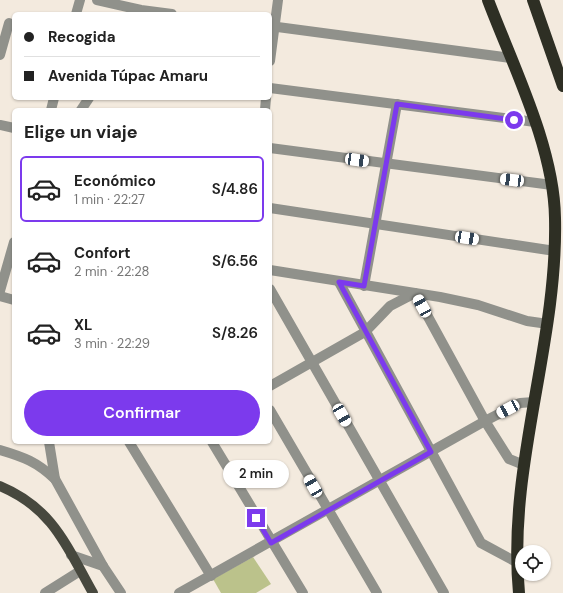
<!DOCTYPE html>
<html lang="es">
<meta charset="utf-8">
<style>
:root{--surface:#fff;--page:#f2f2f2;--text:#222;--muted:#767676;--line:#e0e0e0;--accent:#7c3aed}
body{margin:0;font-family:"DM Sans",sans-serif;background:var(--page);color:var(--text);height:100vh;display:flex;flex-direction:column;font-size:15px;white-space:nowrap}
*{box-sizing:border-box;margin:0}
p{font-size:13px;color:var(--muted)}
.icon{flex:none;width:22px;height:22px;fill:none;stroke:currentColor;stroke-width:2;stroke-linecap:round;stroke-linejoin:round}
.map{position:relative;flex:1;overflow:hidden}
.details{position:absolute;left:12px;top:108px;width:260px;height:336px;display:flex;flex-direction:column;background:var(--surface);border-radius:6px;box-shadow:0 1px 3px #0004}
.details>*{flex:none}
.top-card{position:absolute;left:12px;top:12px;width:260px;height:88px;border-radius:6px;box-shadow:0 1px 3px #0004;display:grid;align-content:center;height:88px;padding:0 12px;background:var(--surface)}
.buttons{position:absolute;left:515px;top:545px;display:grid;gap:8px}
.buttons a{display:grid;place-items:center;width:36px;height:36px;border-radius:50%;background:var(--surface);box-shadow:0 1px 3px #0004;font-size:20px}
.end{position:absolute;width:18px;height:18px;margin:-9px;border:5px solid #7c3aed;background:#fff;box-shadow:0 0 0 2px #fff}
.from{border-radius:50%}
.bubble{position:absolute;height:28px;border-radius:14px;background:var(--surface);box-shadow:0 1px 3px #0004;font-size:13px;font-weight:600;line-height:28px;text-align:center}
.car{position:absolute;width:12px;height:24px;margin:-12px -6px;border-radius:5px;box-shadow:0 0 3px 1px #0007;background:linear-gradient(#fff 24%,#345 0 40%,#fff 0 76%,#345 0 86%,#fff 0)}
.top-card b{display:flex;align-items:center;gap:14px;height:38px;font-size:15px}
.top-card b+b{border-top:1px solid var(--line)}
.top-card i{width:10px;height:10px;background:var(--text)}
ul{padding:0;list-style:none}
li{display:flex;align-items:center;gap:12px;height:66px;margin:0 8px 6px;padding:0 4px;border:2px solid transparent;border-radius:6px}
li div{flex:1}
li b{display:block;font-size:15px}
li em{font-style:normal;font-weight:600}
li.current{border-color:var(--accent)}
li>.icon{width:36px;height:36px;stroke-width:1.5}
h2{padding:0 12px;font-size:18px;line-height:48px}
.primary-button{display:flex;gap:8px;margin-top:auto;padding:8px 12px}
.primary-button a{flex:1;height:46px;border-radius:24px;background:var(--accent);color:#fff;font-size:16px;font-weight:600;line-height:46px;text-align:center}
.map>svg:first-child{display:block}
.green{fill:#bbc28b}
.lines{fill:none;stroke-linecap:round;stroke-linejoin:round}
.minor{stroke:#90918b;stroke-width:10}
.major{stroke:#47483e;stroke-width:10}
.highway{stroke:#2e2f24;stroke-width:12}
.route{stroke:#7c3aed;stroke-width:5}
</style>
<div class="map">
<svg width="563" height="593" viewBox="0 0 563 593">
<rect width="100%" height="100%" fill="#f3eade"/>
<polygon class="green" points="253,557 271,584 256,593 221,593 213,579"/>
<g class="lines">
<g class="minor">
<polyline points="97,0 141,10 172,14"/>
<polyline points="76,14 80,0"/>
<polyline points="270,26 511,58"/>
<polyline points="0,55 9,23"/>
<polyline points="270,61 278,0"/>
<polyline points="270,88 535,122"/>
<polyline points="51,110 54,98"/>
<polyline points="81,110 89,98"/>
<polyline points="265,110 266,98"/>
<polyline points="0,125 14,128"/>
<polyline points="270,148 552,185"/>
<polyline points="270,208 555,251"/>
<polyline points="270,270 440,297 478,305 527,321 548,324"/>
<polyline points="339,282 481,543 518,563"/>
<polyline points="364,286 397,104"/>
<polyline points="270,289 444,593"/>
<polyline points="0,291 14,242"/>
<polyline points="0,296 14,300"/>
<polyline points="270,386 365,332 390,306 415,293 485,421 509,459 524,465"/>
<polyline points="270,410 377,593"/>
<polyline points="49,442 55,479 103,566"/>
<polyline points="129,442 211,576"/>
<polyline points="212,442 303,593"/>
<path d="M0,450C24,457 37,462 55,479"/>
<polyline points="71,555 103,566 121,593"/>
<polyline points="45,593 80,571"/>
<polyline points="179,593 485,421 520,403 534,402"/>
</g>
<path class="major" d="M0,486C53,508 67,547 93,593"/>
<g class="highway">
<path d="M488,0C513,66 554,147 555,218C558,344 507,466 519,593"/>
<polyline points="533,0 563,86"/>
</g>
</g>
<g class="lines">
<polyline class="route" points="256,518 271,543 431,452 339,282 364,286 397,104 514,120"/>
</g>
</svg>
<div class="buttons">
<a><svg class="icon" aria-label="locate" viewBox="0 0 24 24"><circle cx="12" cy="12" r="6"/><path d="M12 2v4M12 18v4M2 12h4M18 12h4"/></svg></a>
</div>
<i class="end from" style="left:514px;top:120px"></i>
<i class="end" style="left:256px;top:518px"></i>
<div class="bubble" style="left:223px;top:460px;width:66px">2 min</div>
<i class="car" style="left:357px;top:160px;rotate:98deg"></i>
<i class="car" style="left:512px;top:180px;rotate:277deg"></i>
<i class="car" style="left:467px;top:238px;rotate:99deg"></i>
<i class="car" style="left:422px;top:306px;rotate:331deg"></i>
<i class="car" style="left:508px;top:409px;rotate:242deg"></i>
<i class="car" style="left:342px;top:415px;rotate:150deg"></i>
<i class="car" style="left:313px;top:486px;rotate:330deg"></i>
<div class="top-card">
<b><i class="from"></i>Recogida</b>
<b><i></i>Avenida Túpac Amaru</b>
</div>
<section class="details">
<h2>Elige un viaje</h2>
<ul>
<li class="current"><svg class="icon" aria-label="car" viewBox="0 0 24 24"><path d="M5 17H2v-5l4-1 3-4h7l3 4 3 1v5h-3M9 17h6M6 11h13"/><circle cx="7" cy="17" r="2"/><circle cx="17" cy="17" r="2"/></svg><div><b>Económico</b><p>1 min · 22:27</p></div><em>S/4.86</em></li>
<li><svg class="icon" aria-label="car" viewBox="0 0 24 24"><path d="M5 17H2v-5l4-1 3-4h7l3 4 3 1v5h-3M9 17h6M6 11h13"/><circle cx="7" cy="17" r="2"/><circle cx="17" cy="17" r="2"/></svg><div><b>Confort</b><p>2 min · 22:28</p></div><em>S/6.56</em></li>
<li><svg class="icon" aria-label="car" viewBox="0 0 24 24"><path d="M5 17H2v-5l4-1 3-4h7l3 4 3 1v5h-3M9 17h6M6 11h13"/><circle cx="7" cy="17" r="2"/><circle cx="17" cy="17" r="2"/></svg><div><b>XL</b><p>3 min · 22:29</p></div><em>S/8.26</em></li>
</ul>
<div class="primary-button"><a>Confirmar</a></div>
</section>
</div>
